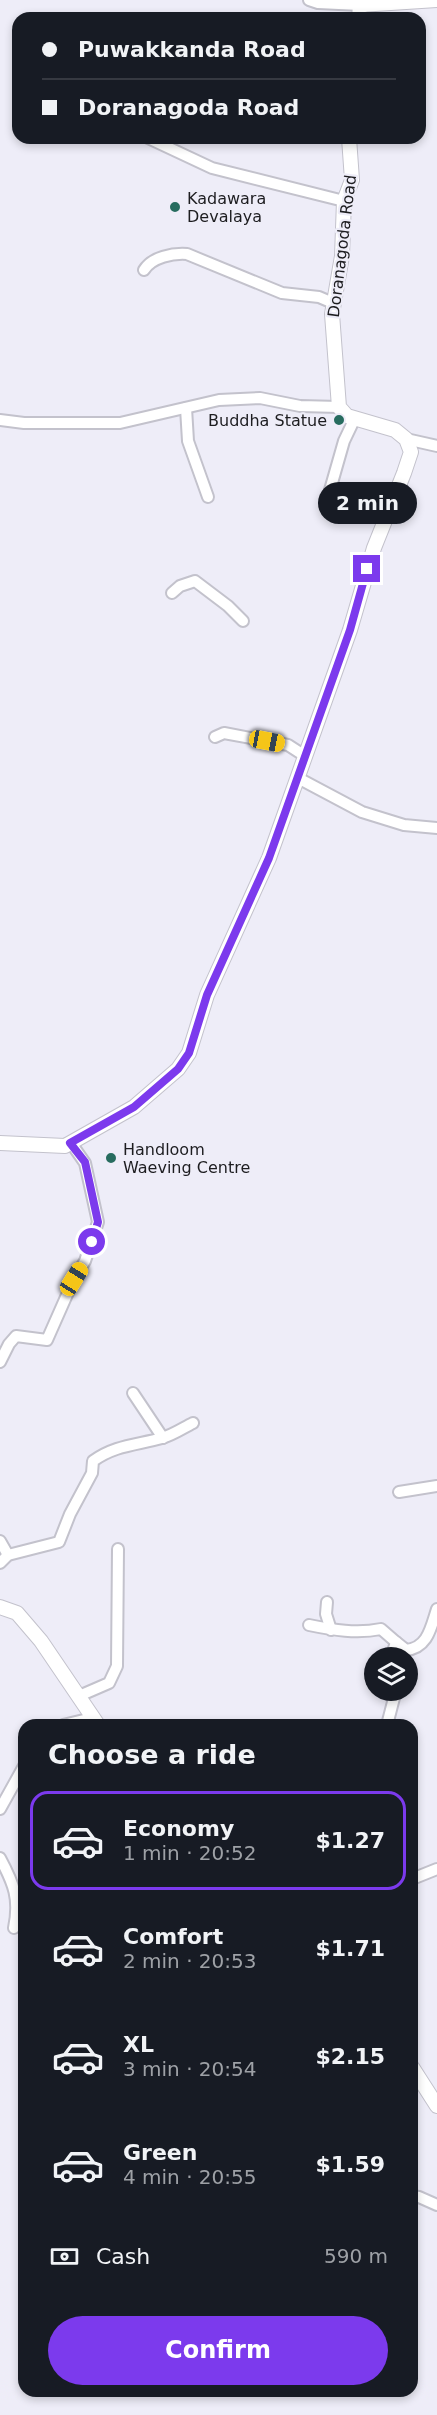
<!DOCTYPE html>
<meta charset="utf-8">
<style>
:root{--surface:#171b24;--page:#242831;--text:#f1f3f6;--muted:#9ea1a6;--line:#363941;--accent:#7c3aed}
body{margin:0;font-family:"DejaVu Sans",sans-serif;background:var(--page);color:var(--text);height:100vh;display:flex;flex-direction:column;font-size:22px;white-space:nowrap}
*{box-sizing:border-box;margin:0}
p{font-size:20px;color:var(--muted)}
.icon{flex:none;width:33px;height:33px;fill:none;stroke:currentColor;stroke-width:2;stroke-linecap:round;stroke-linejoin:round}
.map{position:relative;flex:1;overflow:hidden}
.sheet{position:absolute;left:18px;top:1719px;width:400px;height:678px;display:flex;flex-direction:column;background:var(--surface);border-radius:18px;box-shadow:0 3px 9px #0003}
.sheet>*{flex:none}
.top-card{position:absolute;left:12px;top:12px;width:414px;height:132px;border-radius:18px;box-shadow:0 3px 9px #0003;display:grid;align-content:center;height:132px;padding:0 30px;background:var(--surface)}
.controls{position:absolute;left:364px;top:1647px;display:grid;gap:12px}
.controls a{display:grid;place-items:center;width:54px;height:54px;border-radius:50%;background:var(--surface);box-shadow:0 3px 9px #0003;font-size:30px}
.end{position:absolute;width:27px;height:27px;margin:-14px;border:8px solid #7c3aed;background:#fff;box-shadow:0 0 0 3px #fff}
.from{border-radius:50%}
.bubble{position:absolute;height:42px;border-radius:21px;background:var(--surface);box-shadow:0 3px 9px #0003;font-size:20px;font-weight:700;line-height:42px;text-align:center}
.car{position:absolute;width:18px;height:36px;margin:-18px -9px;border-radius:8px;box-shadow:0 0 4px 2px #0007;background:linear-gradient(#f5c518 24%,#345 0 40%,#f5c518 0 76%,#345 0 86%,#f5c518 0)}
.top-card b{display:flex;align-items:center;gap:21px;height:57px;font-size:22px}
.top-card b+b{border-top:2px solid var(--line)}
.top-card i{width:15px;height:15px;background:var(--text)}
ul{padding:0;list-style:none}
li{display:flex;align-items:center;gap:18px;height:99px;margin:0 12px 9px;padding:0 18px;border:3px solid transparent;border-radius:18px}
li div{flex:1}
li b{display:block;font-size:22px}
li em{font-style:normal;font-weight:700}
li.active{border-color:var(--accent)}
li>.icon{width:54px;height:54px;stroke-width:1.5}
h2{padding:0 30px;font-size:27px;line-height:72px}
.pay{display:flex;align-items:center;gap:15px;height:66px;padding:0 30px;font-size:22px}
.pay p{margin-inline-start:auto}
.action{display:flex;gap:12px;margin-top:auto;padding:12px 30px}
.action a{flex:1;height:69px;border-radius:36px;background:var(--accent);color:#fff;font-size:24px;font-weight:700;line-height:69px;text-align:center}
.map>svg:first-child{display:block}
.lines{fill:none;stroke-linecap:round;stroke-linejoin:round}
.minor-casing{stroke:#c3c2cc;stroke-width:14}
.tertiary-casing{stroke:#c3c2cc;stroke-width:16}
.minor{stroke:#fff;stroke-width:10}
.tertiary{stroke:#fff;stroke-width:14}
.route{stroke:#7c3aed;stroke-width:8}
.poi-dot{fill:#276c5f;stroke:#eeedf8;stroke-width:2}
.labels{text-anchor:middle;dominant-baseline:central;stroke-width:4.5;stroke-linejoin:round;paint-order:stroke}
.poi-label{font-size:16px;fill:#1d1d20;stroke:#eeedf8;text-anchor:start}
.street-label{font-size:16px;fill:#1d1d20;stroke:#eeedf8}
</style>
<div class="map">
<svg width="437" height="2415" viewBox="0 0 437 2415">
<rect width="100%" height="100%" fill="#eeedf8"/>
<g class="lines">
<defs>
<g id="minor">
<polyline points="309,0 318,3 360,5 363,1"/>
<polyline points="148,138 212,168 344,201"/>
<path d="M144,270C152,257 173,253 187,254L282,293L319,297L333,303"/>
<polyline points="186,408 188,441 208,497"/>
<polyline points="0,420 24,423 120,423 219,400 260,398 300,406 339,407"/>
<polyline points="406,439 437,446"/>
<polyline points="330,490 344,441 355,418"/>
<polyline points="172,593 180,586 195,581 228,606 243,621"/>
<polyline points="215,737 224,733 288,745 305,756"/>
<polyline points="298,778 362,812 404,825 437,828"/>
<polyline points="0,1362 9,1344 16,1336 47,1340 74,1279 85,1261 98,1222 85,1163 71,1143"/>
<polyline points="133,1393 163,1438"/>
<polyline points="399,1492 437,1486"/>
<polyline points="0,1541 8,1555"/>
<path d="M0,1563L8,1555L59,1542L70,1514L92,1473L93,1461C115,1445 137,1445 162,1438C173,1435 183,1428 193,1423"/>
<polyline points="327,1602 326,1614 331,1630"/>
<path d="M309,1625C333,1630 357,1634 381,1629L396,1642L391,1658"/>
<path d="M396,1642L406,1650C428,1648 431,1627 437,1609"/>
<polyline points="79,1696 109,1683 117,1666 118,1549"/>
<polyline points="63,1725 92,1718"/>
<polyline points="387,1725 394,1698 393,1690"/>
<polyline points="0,1809 24,1766"/>
<path d="M0,1858C14,1884 20,1899 14,1928"/>
<polyline points="412,1879 437,1869"/>
<polyline points="412,2196 419,2197 437,2205"/>
</g>
<g id="tertiary">
<polyline points="359,18 360,5 437,0"/>
<polyline points="0,1143 65,1146 134,1107 178,1069 189,1053 207,995 269,858 350,630 374,548 404,473 411,452 406,439 395,430 347,416 339,407 332,314 342,256 344,201 352,180 349,138"/>
<polyline points="0,1607 17,1613 41,1641 98,1725"/>
<polyline points="412,2067 437,2106"/>
</g>
</defs>
<use href="#minor" class="minor-casing"/>
<use href="#tertiary" class="tertiary-casing"/>
<use href="#minor" class="minor"/>
<use href="#tertiary" class="tertiary"/>
</g>
<g class="lines">
<polyline class="route" points="92,1242 98,1222 85,1162 70,1143 134,1107 178,1069 189,1053 207,995 269,858 350,630 367,569"/>
</g>
<g class="poi-dot">
<circle cx="175" cy="207" r="6"/>
<circle cx="339" cy="420" r="6"/>
<circle cx="111" cy="1158" r="6"/>
</g>
<g class="labels">
<g class="poi-label">
<text x="187" y="198">Kadawara<tspan x="187" dy="18">Devalaya</tspan></text>
<text x="327" y="420" text-anchor="end">Buddha Statue</text>
<text x="123" y="1149">Handloom<tspan x="123" dy="18">Waeving Centre</tspan></text>
</g>
<g class="street-label">
<text transform="translate(342 246) rotate(-83)">Doranagoda Road</text>
</g>
</g>
</svg>
<div class="controls">
<a><svg class="icon" aria-label="layers" viewBox="0 0 24 24"><path d="M12 4l9 5-9 5-9-5zM3 14l9 5 9-5"/></svg></a>
</div>
<i class="end from" style="left:92px;top:1242px"></i>
<i class="end" style="left:367px;top:569px"></i>
<div class="bubble" style="left:318px;top:482px;width:99px">2 min</div>
<i class="car" style="left:267px;top:741px;rotate:101deg"></i>
<i class="car" style="left:74px;top:1279px;rotate:32deg"></i>
<div class="top-card">
<b><i class="from"></i>Puwakkanda Road</b>
<b><i></i>Doranagoda Road</b>
</div>
<section class="sheet">
<h2>Choose a ride</h2>
<ul>
<li class="active"><svg class="icon" aria-label="car" viewBox="0 0 24 24"><path d="M5 17H2v-5l4-1 3-4h7l3 4 3 1v5h-3M9 17h6M6 11h13"/><circle cx="7" cy="17" r="2"/><circle cx="17" cy="17" r="2"/></svg><div><b>Economy</b><p>1 min · 20:52</p></div><em>$1.27</em></li>
<li><svg class="icon" aria-label="car" viewBox="0 0 24 24"><path d="M5 17H2v-5l4-1 3-4h7l3 4 3 1v5h-3M9 17h6M6 11h13"/><circle cx="7" cy="17" r="2"/><circle cx="17" cy="17" r="2"/></svg><div><b>Comfort</b><p>2 min · 20:53</p></div><em>$1.71</em></li>
<li><svg class="icon" aria-label="car" viewBox="0 0 24 24"><path d="M5 17H2v-5l4-1 3-4h7l3 4 3 1v5h-3M9 17h6M6 11h13"/><circle cx="7" cy="17" r="2"/><circle cx="17" cy="17" r="2"/></svg><div><b>XL</b><p>3 min · 20:54</p></div><em>$2.15</em></li>
<li><svg class="icon" aria-label="car" viewBox="0 0 24 24"><path d="M5 17H2v-5l4-1 3-4h7l3 4 3 1v5h-3M9 17h6M6 11h13"/><circle cx="7" cy="17" r="2"/><circle cx="17" cy="17" r="2"/></svg><div><b>Green</b><p>4 min · 20:55</p></div><em>$1.59</em></li>
</ul>
<div class="pay"><svg class="icon" aria-label="cash" viewBox="0 0 24 24"><path d="M3 7h18v10H3z"/><circle cx="12" cy="12" r="2"/></svg>Cash<p>590 m</p></div>
<div class="action"><a>Confirm</a></div>
</section>
</div>
